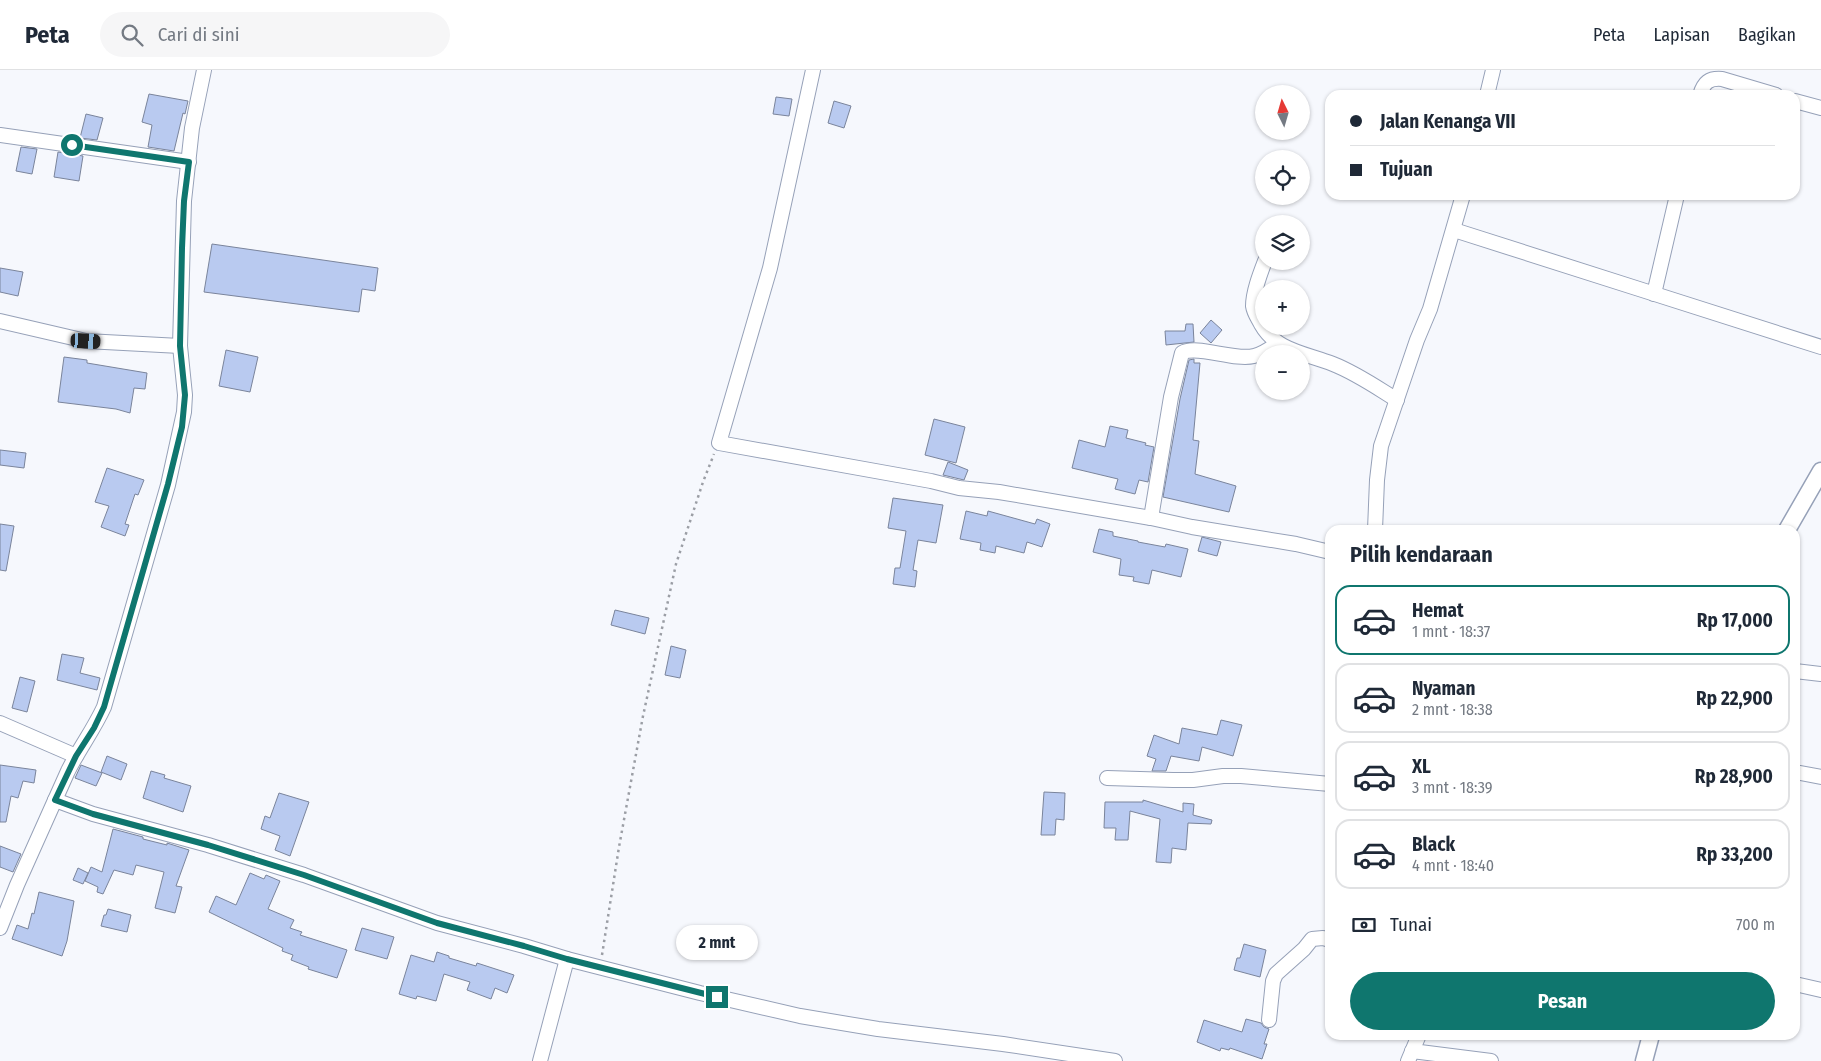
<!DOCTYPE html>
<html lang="id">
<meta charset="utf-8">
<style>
:root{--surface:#fff;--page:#f6f6f7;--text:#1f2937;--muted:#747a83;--line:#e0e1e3;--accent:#0f766e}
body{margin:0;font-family:"Fira Sans Condensed",sans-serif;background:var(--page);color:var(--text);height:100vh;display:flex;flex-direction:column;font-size:19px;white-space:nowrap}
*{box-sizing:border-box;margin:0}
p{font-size:16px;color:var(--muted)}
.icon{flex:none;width:28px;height:28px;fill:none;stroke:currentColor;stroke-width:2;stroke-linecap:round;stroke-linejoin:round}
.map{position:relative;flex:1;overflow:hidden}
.side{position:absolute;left:1325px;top:455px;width:475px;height:515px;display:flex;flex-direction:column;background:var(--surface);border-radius:15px;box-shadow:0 1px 4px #0004}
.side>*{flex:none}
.top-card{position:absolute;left:1325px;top:20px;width:475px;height:110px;border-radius:15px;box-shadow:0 1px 4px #0004;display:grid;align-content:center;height:110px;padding:0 25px;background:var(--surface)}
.needle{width:32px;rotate:355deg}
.buttons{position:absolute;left:1255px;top:15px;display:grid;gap:10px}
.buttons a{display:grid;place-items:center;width:55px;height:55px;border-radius:50%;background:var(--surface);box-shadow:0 1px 4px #0004;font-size:25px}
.end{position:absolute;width:22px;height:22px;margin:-11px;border:6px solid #0f766e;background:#fff;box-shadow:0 0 0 2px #fff}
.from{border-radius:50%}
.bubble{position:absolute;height:35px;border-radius:18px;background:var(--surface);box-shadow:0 1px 4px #0004;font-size:16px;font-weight:700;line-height:35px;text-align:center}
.car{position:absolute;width:15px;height:30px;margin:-15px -8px;border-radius:6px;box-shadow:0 0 4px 1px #0007;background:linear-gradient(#222 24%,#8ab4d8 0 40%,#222 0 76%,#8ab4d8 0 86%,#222 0)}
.top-card b{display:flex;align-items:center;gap:18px;height:48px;font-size:19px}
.top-card b+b{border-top:1px solid var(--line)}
.top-card i{width:12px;height:12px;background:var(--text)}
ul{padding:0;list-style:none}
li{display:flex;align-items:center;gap:15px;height:70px;margin:0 10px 8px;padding:0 15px;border:2px solid var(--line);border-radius:15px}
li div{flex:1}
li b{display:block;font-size:19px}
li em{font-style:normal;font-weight:700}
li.selected{border-color:var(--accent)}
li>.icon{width:45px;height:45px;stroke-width:1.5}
h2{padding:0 25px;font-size:22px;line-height:60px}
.pay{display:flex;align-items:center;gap:12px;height:55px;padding:0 25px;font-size:19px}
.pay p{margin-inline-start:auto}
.primary-button{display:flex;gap:10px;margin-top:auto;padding:10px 25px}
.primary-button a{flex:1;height:58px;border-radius:30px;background:var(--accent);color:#fff;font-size:20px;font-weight:700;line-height:58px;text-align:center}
header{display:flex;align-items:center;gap:30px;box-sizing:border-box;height:70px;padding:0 25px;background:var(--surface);border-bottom:1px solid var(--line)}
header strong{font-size:24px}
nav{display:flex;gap:28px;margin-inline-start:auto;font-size:18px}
.search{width:350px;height:45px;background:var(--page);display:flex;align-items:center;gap:12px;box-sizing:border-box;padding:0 18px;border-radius:28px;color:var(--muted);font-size:19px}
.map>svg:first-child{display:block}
.building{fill:#b9caf0;stroke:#7a849b}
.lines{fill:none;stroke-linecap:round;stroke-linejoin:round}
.minor-casing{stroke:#96a1b8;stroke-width:16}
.tertiary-casing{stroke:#96a1b8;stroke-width:19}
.path{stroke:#9b9ea5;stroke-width:2.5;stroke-dasharray:2.5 4;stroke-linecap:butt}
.minor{stroke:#fff;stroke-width:14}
.tertiary{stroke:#fff;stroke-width:16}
.route{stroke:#0f766e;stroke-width:6}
</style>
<header>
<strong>Peta</strong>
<div class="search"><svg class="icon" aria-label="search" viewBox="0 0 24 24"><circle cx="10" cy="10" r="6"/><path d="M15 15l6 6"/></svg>Cari di sini</div>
<nav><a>Peta</a><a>Lapisan</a><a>Bagikan</a></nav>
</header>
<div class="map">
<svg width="1821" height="991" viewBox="0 0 1821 991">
<rect width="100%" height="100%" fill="#f6f8fd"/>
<g class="building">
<polygon points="149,24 188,31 185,44 183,43 174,81 148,77 152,55 142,52"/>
<polygon points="776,27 792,29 789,46 773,44"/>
<polygon points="834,31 851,36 844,58 828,53"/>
<polygon points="86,44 103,48 97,70 80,68"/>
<polygon points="21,77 37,79 32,104 16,101"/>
<polygon points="58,82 83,86 79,111 54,107"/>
<polygon points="212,174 378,198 375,221 362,219 359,242 204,222"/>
<polygon points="0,198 23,202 18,226 0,222"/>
<polygon points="1211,250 1222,260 1211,273 1200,263"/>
<polygon points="1186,254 1193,254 1194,272 1166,275 1165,261 1185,261"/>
<polygon points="226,280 258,287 250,322 219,316"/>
<polygon points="64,287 87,290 87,293 147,303 145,319 134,318 130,343 116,339 58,332"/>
<polygon points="1194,289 1194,293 1200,293 1193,370 1199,371 1195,404 1236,416 1229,442 1163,427 1180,329 1189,290"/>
<polygon points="934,349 965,357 956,393 925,385"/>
<polygon points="1110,356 1128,360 1126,368 1146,373 1145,375 1154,377 1148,412 1139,410 1135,424 1115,419 1118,409 1072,398 1079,370 1105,377"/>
<polygon points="0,380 26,383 24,398 0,395"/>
<polygon points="948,392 968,400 964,410 943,405"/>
<polygon points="107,398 144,410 138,425 135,424 125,454 129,455 125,466 101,457 109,436 95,432"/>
<polygon points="893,428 943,435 936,473 918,470 913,500 917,501 915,517 893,514 895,498 900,498 906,461 888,458"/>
<polygon points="966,441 987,446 988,441 1035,454 1037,449 1050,454 1042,477 1027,472 1024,483 996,476 995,483 980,480 981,473 960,469"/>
<polygon points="0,454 14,456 6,501 0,500"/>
<polygon points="1099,459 1113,462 1113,466 1138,471 1138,472 1165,477 1166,474 1188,479 1181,507 1152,500 1149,514 1133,511 1134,507 1119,505 1121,489 1093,482"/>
<polygon points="1202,467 1221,472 1217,486 1198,481"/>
<polygon points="615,540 649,548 645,564 611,555"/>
<polygon points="671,576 686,580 680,608 665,605"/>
<polygon points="62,584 84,588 80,603 100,608 97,620 57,610"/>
<polygon points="20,607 35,611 27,642 12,638"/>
<polygon points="1221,650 1242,655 1233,686 1202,677 1199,691 1171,686 1166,701 1152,701 1156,689 1147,686 1154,665 1179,674 1182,658 1217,665"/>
<polygon points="107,686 127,694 121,710 101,702"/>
<polygon points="0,695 36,700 34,713 23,711 18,728 11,726 6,752 0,752"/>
<polygon points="81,695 102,703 96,716 75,708"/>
<polygon points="151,701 165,705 164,708 191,716 183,742 143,728"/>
<polygon points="1044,722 1065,723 1064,750 1056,749 1055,765 1041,765"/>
<polygon points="279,723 309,732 290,786 275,780 280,766 261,759 265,746 270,748"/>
<polygon points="1143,730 1183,742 1183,733 1194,734 1193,745 1212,750 1211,754 1188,753 1186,780 1172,778 1171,793 1156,792 1160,749 1130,741 1128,770 1115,770 1116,758 1104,758 1105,732 1143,732"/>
<polygon points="113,759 143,767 143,769 167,775 167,773 189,780 176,816 182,817 175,843 155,838 164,802 136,795 133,805 114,800 103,824 97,822 98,817 85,811 91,797 102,802"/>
<polygon points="0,776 21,784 13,802 0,797"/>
<polygon points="78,798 88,803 83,814 73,810"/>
<polygon points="250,803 264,809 266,805 280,811 268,839 294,850 290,858 302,862 300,865 347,880 337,908 308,899 309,897 291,890 293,885 282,881 283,878 209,842 216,826 236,835"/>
<polygon points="39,822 74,831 67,871 62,886 12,869 17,855 28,859 32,843 34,844"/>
<polygon points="108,839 131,845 127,862 101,856 104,845 106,845"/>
<polygon points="362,858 394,867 387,889 355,880"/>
<polygon points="1244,874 1266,880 1260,907 1234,900 1237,888 1240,888"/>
<polygon points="437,882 449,886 449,888 476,896 477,893 514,905 507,923 495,918 491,929 467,920 470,912 444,904 436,931 417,926 416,929 399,924 411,885 434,892"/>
<polygon points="1246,949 1261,953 1264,957 1269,959 1264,974 1267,974 1262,989 1230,978 1229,980 1221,978 1220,981 1197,972 1204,950 1242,962"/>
</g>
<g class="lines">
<defs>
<g id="minor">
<polyline points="813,0 770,198 719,373 931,411 959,418 999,422 1151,448 1192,457 1296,474 1330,482"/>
<polyline points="1487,25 1493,0"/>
<path d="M1700,25C1704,12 1709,8 1722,9L1776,25"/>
<polyline points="1795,31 1821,38"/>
<polyline points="0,65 189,92"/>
<path d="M1454,160C1576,200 1699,237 1821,277"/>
<path d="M1265,191C1260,204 1253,222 1253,236C1254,243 1258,248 1261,254C1276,281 1305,283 1333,294C1356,303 1376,317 1397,330"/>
<polyline points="1654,224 1677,125"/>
<polyline points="0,251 86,271 180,276"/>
<path d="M1151,448L1171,327L1182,283C1196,274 1234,291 1254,286C1263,284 1271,278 1278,273"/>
<polyline points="1375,460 1377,410 1381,376 1417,270 1430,239 1463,125"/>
<polyline points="1795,601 1821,604"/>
<polyline points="0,653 76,686"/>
<polyline points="1795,702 1821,707"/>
<polyline points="1107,708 1173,710 1193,710 1223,706 1241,706 1330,714"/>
<polyline points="55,730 93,744 208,775 304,805 437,853 524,876 567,889 700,923 800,946 878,959 1003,974 1115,991"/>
<path d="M0,858L17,815L68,701C79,679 94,659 104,637L168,415L184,342L185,325L180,276L184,131L192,58L204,0"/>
<polyline points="1795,914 1821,920"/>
<polyline points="1269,950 1273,911 1276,904 1304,879 1312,869 1323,868 1330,870"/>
<polyline points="1412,981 1491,991"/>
<polyline points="540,991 567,889"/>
<polyline points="1408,991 1419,965"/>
</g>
<g id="tertiary">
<polyline points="1787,460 1821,401"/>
<polyline points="1644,991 1651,965"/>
</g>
</defs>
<use href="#minor" class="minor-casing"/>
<use href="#tertiary" class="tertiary-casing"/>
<polyline class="path" points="602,885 619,777 643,646 676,494 703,412 714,384"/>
<use href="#minor" class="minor"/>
<use href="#tertiary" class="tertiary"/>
</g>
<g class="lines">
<polyline class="route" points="72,75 189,92 184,131 182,178 180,276 185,325 182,357 168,414 104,637 94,658 76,686 55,730 93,744 208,775 304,805 437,853 524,876 567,889 717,927"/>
</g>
</svg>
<div class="buttons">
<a><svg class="needle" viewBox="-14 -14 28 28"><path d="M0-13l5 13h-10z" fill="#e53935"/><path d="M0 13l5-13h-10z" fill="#747a83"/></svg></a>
<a><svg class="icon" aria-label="locate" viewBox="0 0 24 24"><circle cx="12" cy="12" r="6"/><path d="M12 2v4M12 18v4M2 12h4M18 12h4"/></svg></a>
<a><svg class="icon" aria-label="layers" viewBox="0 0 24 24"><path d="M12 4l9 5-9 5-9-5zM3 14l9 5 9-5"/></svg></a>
<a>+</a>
<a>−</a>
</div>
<i class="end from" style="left:72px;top:75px"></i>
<i class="end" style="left:717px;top:927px"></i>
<div class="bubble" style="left:676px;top:855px;width:82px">2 mnt</div>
<i class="car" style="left:86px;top:271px;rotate:93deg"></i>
<div class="top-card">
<b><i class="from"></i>Jalan Kenanga VII</b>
<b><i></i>Tujuan</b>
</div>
<section class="side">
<h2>Pilih kendaraan</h2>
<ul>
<li class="selected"><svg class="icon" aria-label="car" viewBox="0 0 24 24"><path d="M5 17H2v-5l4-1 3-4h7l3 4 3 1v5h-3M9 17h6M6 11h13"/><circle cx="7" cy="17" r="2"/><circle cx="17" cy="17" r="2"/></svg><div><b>Hemat</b><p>1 mnt · 18:37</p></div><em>Rp 17,000</em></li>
<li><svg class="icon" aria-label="car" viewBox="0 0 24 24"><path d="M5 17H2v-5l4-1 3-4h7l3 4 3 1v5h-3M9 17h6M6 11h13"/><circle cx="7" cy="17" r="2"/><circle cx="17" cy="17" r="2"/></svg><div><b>Nyaman</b><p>2 mnt · 18:38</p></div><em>Rp 22,900</em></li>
<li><svg class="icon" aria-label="car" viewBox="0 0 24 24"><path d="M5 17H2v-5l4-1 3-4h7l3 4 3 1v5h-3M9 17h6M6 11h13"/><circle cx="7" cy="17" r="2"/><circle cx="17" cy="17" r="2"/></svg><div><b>XL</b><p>3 mnt · 18:39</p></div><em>Rp 28,900</em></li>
<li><svg class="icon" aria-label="car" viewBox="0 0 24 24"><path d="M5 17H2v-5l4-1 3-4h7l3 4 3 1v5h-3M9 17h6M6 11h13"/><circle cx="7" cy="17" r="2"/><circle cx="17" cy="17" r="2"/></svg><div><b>Black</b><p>4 mnt · 18:40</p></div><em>Rp 33,200</em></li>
</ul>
<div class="pay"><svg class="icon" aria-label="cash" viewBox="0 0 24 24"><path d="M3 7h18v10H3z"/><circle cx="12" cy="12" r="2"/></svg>Tunai<p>700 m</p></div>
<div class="primary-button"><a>Pesan</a></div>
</section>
</div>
